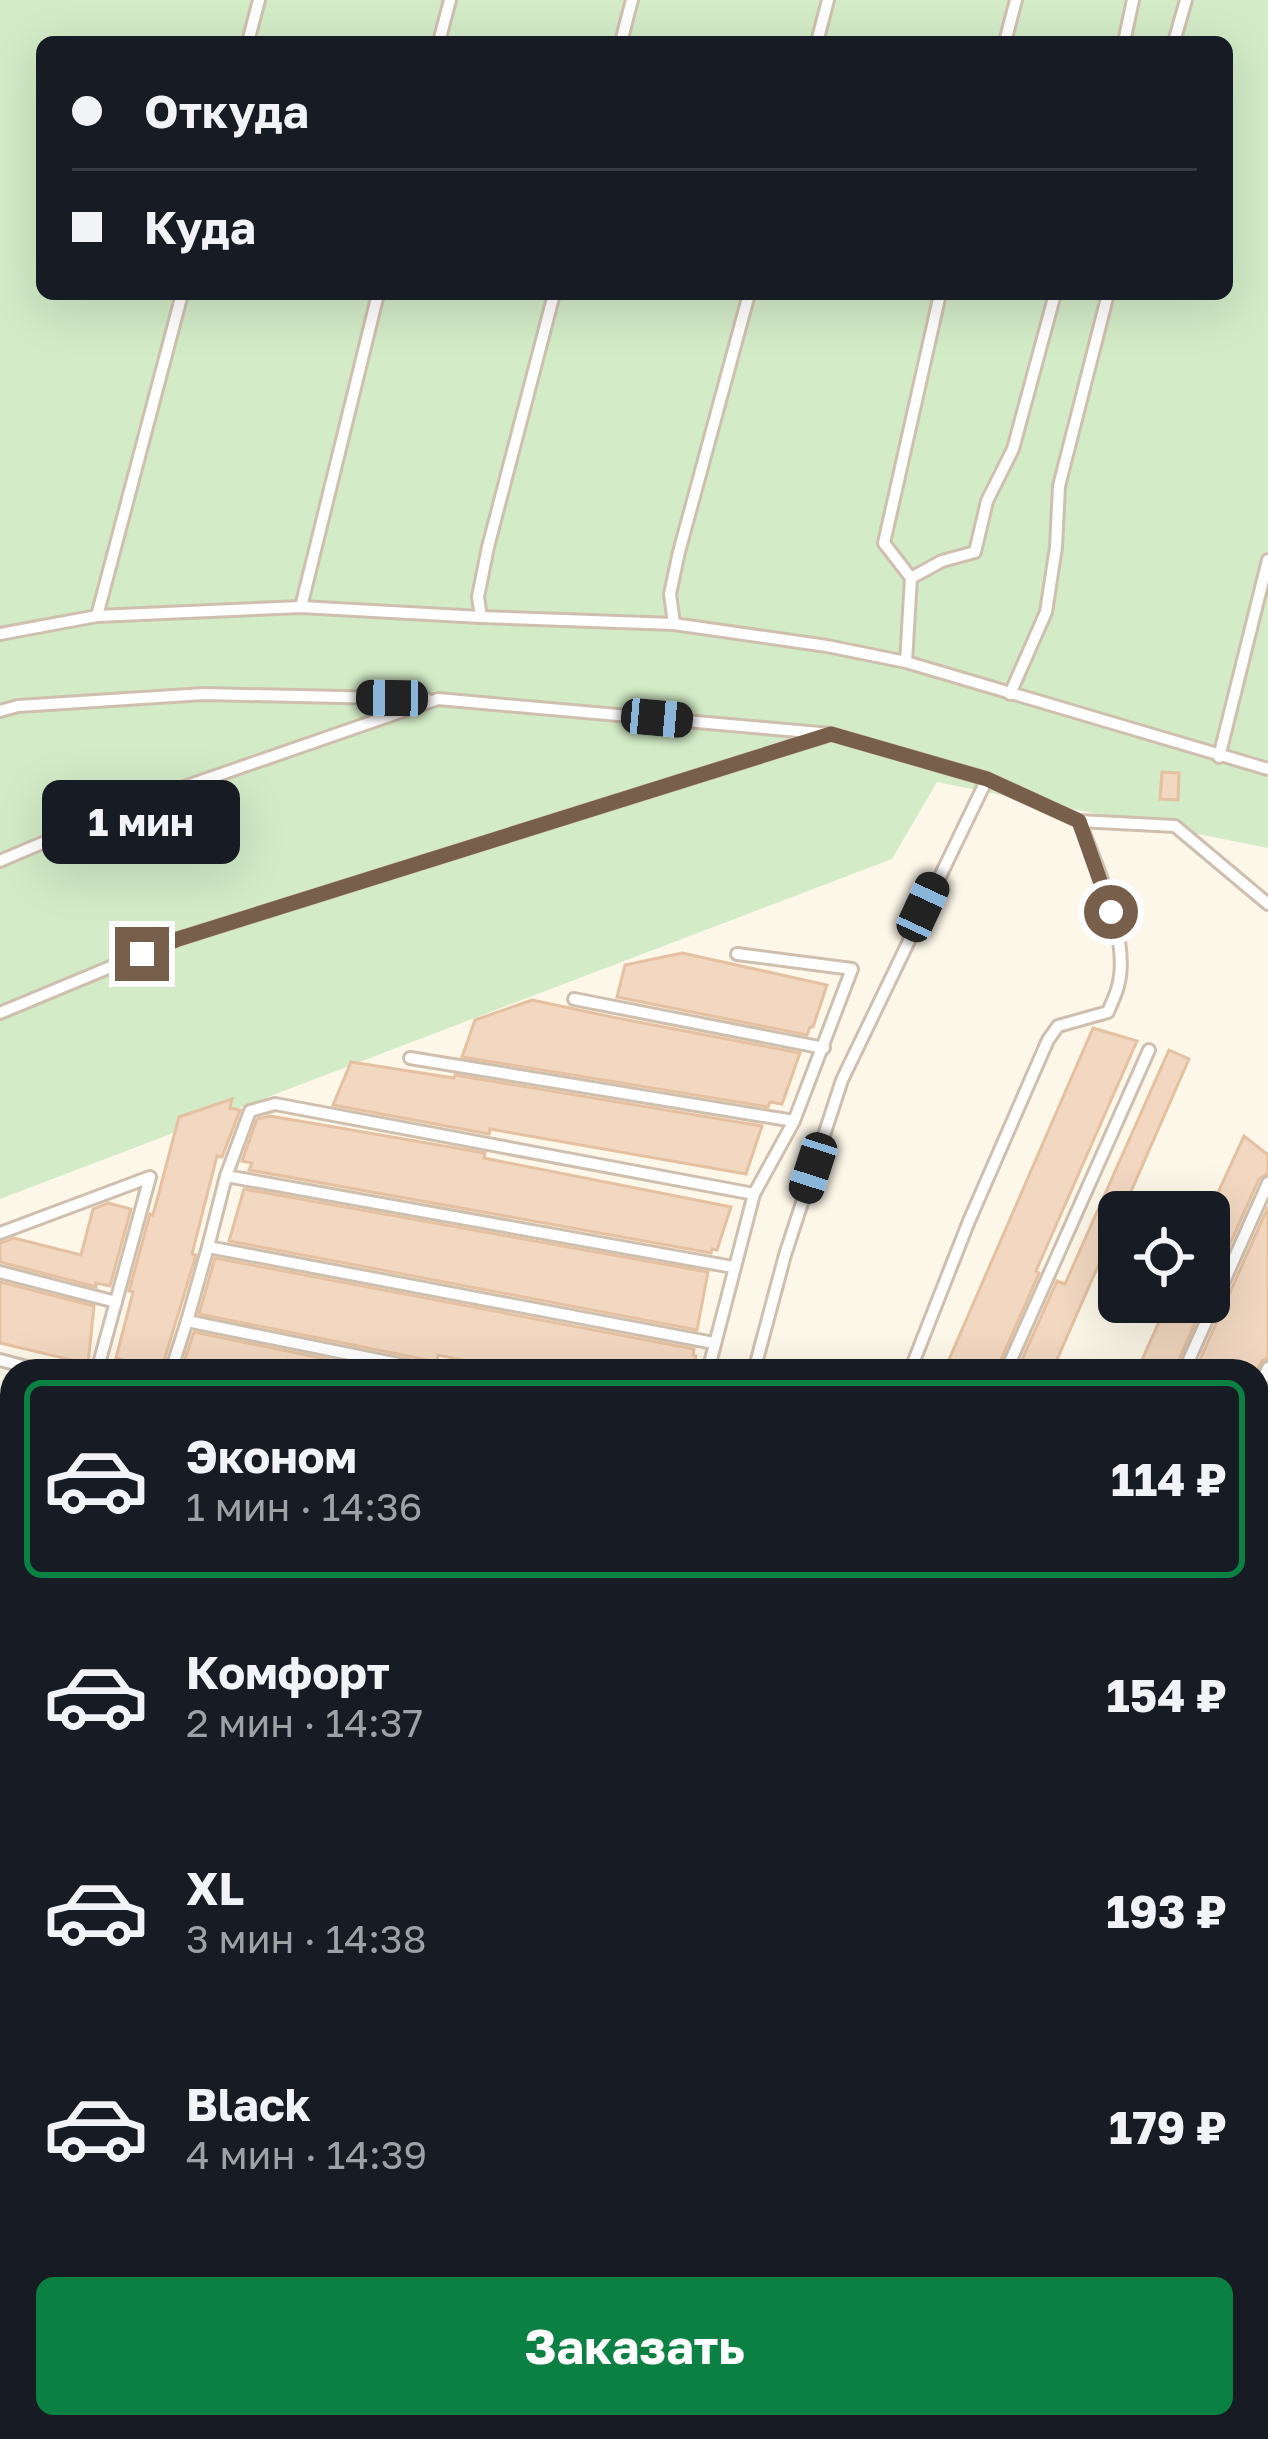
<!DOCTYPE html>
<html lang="ru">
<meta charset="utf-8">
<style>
:root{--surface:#171b24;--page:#242831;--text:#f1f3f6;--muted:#9ea1a6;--line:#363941;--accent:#0b8043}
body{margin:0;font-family:"Golos Text",sans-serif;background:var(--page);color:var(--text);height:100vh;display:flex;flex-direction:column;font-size:45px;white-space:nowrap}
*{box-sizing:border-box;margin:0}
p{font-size:39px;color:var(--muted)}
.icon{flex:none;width:66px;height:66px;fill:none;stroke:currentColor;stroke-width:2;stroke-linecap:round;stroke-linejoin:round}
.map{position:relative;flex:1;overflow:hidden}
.sheet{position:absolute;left:0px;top:1359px;width:1269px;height:1080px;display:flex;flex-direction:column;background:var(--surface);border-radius:36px 36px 0 0;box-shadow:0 12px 48px #0002}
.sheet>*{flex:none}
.hud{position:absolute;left:36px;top:36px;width:1197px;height:264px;border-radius:18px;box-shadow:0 12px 48px #0002;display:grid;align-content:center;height:264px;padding:0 36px;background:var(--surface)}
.controls{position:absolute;left:1098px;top:1191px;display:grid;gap:24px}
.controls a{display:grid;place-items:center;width:132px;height:132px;border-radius:18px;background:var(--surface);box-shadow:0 12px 48px #0002;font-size:60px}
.end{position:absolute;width:54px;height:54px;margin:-27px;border:15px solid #785f4c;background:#fff;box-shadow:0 0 0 6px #fff}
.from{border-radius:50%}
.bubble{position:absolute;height:84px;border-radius:18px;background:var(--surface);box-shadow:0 12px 48px #0002;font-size:39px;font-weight:700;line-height:84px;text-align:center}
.car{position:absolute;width:36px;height:72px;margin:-36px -18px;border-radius:15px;box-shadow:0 0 9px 3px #0007;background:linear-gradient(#222 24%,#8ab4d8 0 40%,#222 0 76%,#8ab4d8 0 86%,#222 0)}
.hud b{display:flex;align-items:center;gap:42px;height:114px;font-size:45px}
.hud b+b{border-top:3px solid var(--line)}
.hud i{width:30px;height:30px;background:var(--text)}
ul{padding:21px 0 0;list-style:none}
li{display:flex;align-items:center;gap:36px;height:198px;margin:0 24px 18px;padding:0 12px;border:6px solid transparent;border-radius:18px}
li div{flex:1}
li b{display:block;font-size:45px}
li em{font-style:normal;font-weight:700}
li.current{border-color:var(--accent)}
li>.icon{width:108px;height:108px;stroke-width:1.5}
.action{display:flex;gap:24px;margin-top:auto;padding:24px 36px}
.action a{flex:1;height:138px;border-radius:18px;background:var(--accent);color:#fff;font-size:48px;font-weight:700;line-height:138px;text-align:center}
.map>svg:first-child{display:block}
.green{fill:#d3ebc7;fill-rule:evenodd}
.building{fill:#f2d8c1;stroke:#e5c0a1;stroke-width:3}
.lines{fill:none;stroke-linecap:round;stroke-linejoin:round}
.lane-casing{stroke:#cfbfae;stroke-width:16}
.street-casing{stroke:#cfbfae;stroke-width:27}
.lane{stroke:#fff;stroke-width:10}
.street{stroke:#fff;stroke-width:21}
.route{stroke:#785f4c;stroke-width:15}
</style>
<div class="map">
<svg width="1268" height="2439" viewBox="0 0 1268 2439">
<rect width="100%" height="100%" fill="#fdf7e9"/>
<path class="green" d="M0,0H1268V848L937,782L892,859L0,1199ZM42,42H1227V294H42Z"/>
<g class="building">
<polygon points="1162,772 1179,773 1178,800 1160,799"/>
<polygon points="682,953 827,985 813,1027 810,1027 807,1035 617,997 625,965"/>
<polygon points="532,1000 612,1017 800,1053 782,1104 770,1102 768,1107 462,1057 475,1020"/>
<polygon points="1093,1028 1137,1041 1036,1271 1039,1273 996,1371 944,1371"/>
<polygon points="1169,1050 1189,1059 1122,1212 1119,1212 1119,1218 1052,1371 1017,1371 1057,1281 1065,1284"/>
<polygon points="351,1062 454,1078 455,1075 762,1126 746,1174 490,1129 489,1134 333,1105"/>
<polygon points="232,1099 230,1108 240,1110 222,1157 217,1156 192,1254 196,1255 161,1371 116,1358 133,1292 129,1291 150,1214 153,1215 179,1117"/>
<polygon points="270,1116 485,1153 484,1158 731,1207 717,1250 712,1249 711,1253 249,1170 252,1163 242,1161 257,1119"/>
<polygon points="1244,1136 1268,1155 1268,1173 1259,1179 1209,1291 1209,1212"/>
<polygon points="244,1189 708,1272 697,1330 229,1241"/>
<polygon points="108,1203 131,1209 110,1286 96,1283 96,1287 0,1262 0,1243 14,1238 81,1255 93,1209"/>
<polygon points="1268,1207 1268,1358 1262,1361 1256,1371 1195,1371"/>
<polygon points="215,1258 694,1349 693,1355 696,1356 692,1371 515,1371 438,1355 437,1362 199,1314"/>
<polygon points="0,1282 94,1306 88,1364 0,1343"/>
<polygon points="1168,1302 1204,1302 1174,1371 1137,1371"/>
<polygon points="194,1332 384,1371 181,1371"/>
</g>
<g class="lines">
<defs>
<g id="lane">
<polyline points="248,42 259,0"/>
<polyline points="439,42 450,0"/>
<polyline points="621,42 632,0"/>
<polyline points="817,42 828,0"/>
<polyline points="1005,42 1016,0"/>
<polyline points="1124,42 1133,0"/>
<polyline points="1174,42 1186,0"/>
<polyline points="911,578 884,543 940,294"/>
<polyline points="301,607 378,294"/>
<polyline points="97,616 182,294"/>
<polyline points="481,617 478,597 488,547 554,294"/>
<polyline points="674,624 670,594 679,552 749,294"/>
<polyline points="0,634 97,616 301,607 481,617 674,624 827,646 906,662 1268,769"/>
<polyline points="906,662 911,578 942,561 975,552 987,501 1013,449 1055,294"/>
<polyline points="1010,694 1046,612 1056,547 1059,486 1108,294"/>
<polyline points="0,711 18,706 204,694 427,699"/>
<path d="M831,734L987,779L1079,821C1096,865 1131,939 1118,986C1116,995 1111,1004 1108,1012L1058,1026L1048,1040L969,1221L910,1371"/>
<polyline points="1219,757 1268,560"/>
<polyline points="1079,821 1175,826 1268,904"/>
<polyline points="0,861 132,805 438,699 831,734 178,939 0,1013"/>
<polyline points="574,999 824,1048"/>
<polyline points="410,1058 794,1121"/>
<polyline points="226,1176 208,1247 714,1343"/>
<polyline points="0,1233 150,1177 97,1371"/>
<polyline points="208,1247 187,1321 433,1371"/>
<polyline points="733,1267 226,1176 250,1111 275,1104 754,1194"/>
<polyline points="0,1272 116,1302"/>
<polyline points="0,1360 42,1371"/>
<polyline points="171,1371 187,1321"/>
<polyline points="708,1371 754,1194 794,1121 852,969 737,954"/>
<polyline points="754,1371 785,1255 842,1080 987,779"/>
<polyline points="1006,1371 1149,1050"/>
<polyline points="1184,1371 1268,1183"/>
<polyline points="1257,1392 1268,1368"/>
<polyline points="0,1437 12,1440"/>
<polyline points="0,1514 12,1517"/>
<polyline points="1257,1584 1268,1559"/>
<polyline points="0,1595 12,1598"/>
<polyline points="0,1675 12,1677"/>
<polyline points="0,1730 12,1686"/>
<polyline points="1257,1771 1268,1747"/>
<polyline points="0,1887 12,1890"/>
<polyline points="0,1955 12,1958"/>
<polyline points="1257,1960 1268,1936"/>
<polyline points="1257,2026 1268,2029"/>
<polyline points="0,2035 12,2038"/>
<polyline points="0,2121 12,2124"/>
<polyline points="1257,2126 1268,2129"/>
<polyline points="0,2185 12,2179"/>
<polyline points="1257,2248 1268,2248"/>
<polyline points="0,2276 12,2269"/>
<polyline points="0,2358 12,2364"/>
<polyline points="150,2427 176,2439"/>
<polyline points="354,2427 379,2439"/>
<polyline points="605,2439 609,2427"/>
<polyline points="681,2439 684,2427"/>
<polyline points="751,2439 755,2427"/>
</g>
<polyline id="street" points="489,2439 494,2427"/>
</defs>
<use href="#lane" class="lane-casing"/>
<use href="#street" class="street-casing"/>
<use href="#lane" class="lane"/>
<use href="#street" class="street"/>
</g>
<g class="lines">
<polyline class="route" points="142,954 178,939 831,734 987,779 1079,821 1111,912"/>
</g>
</svg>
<div class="controls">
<a><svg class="icon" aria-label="locate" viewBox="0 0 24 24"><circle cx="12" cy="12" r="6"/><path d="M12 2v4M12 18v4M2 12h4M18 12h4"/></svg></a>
</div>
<i class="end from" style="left:1111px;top:912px"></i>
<i class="end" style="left:142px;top:954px"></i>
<div class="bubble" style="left:42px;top:780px;width:198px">1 мин</div>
<i class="car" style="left:392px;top:698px;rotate:271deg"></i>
<i class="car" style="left:657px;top:718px;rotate:95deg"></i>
<i class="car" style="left:923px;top:907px;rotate:25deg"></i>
<i class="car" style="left:813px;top:1168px;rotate:198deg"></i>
<div class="hud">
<b><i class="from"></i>Откуда</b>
<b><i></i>Куда</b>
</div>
<section class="sheet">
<ul>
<li class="current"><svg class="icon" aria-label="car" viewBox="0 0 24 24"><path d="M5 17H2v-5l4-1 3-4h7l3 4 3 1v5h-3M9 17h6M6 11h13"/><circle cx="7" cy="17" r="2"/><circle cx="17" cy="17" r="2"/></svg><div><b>Эконом</b><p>1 мин · 14:36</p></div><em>114 ₽</em></li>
<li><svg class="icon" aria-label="car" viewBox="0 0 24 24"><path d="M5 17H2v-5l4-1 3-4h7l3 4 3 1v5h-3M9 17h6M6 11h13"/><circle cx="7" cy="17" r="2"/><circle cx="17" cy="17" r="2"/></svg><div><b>Комфорт</b><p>2 мин · 14:37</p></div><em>154 ₽</em></li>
<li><svg class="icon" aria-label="car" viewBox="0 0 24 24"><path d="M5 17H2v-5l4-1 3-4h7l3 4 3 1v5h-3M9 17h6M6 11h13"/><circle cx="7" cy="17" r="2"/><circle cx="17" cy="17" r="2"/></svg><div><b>XL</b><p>3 мин · 14:38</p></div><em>193 ₽</em></li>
<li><svg class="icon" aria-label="car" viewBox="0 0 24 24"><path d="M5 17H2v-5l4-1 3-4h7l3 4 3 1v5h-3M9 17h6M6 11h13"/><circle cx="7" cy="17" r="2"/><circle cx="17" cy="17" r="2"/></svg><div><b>Black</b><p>4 мин · 14:39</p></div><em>179 ₽</em></li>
</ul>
<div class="action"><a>Заказать</a></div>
</section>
</div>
